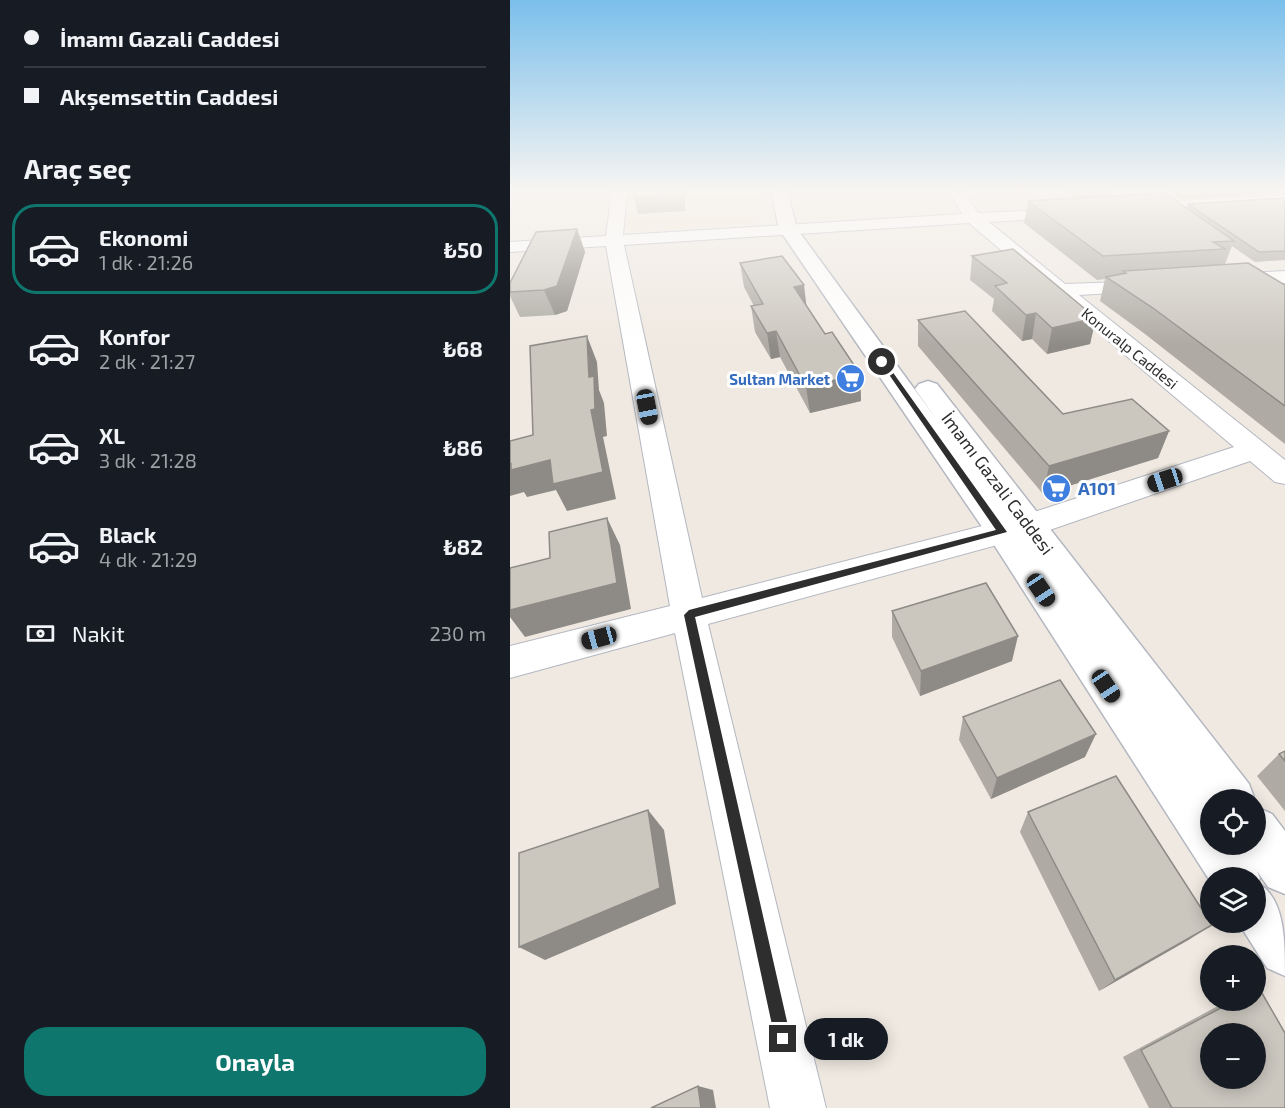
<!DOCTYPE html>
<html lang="tr">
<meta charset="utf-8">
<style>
:root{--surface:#171b24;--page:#242831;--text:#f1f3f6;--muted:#9ea1a6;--line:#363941;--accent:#0f766e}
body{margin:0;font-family:"Exo 2",sans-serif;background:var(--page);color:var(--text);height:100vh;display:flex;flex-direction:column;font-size:22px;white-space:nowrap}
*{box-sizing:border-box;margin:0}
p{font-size:20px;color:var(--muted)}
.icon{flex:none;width:33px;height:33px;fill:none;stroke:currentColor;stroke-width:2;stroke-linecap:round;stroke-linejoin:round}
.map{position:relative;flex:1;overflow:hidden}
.sheet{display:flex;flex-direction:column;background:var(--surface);width:510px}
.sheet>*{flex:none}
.guide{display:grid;align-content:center;height:132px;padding:0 24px;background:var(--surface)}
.controls{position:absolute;left:690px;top:789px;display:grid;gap:12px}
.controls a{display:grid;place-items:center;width:66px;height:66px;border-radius:50%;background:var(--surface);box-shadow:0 3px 15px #0003;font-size:30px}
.end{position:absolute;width:27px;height:27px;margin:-14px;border:8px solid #2e2e2e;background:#fff;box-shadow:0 0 0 3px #fff}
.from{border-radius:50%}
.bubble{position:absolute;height:42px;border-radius:21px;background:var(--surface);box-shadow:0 3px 15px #0003;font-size:20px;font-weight:700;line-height:42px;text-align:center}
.car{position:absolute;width:18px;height:36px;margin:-18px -9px;border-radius:8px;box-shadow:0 0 4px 2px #0007;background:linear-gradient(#222 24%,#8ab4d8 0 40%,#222 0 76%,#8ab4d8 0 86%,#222 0)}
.guide b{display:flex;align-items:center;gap:21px;height:57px;font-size:22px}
.guide b+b{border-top:2px solid var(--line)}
.guide i{width:15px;height:15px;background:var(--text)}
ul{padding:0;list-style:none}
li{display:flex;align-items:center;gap:18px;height:90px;margin:0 12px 9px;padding:0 12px;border:3px solid transparent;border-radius:24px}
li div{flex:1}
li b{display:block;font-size:22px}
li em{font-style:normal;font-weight:700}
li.selected{border-color:var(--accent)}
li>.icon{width:54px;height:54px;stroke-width:1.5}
h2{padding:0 24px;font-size:27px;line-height:72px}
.pay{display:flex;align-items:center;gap:15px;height:66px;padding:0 24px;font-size:22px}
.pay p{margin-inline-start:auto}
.primary-button{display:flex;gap:12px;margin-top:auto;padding:12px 24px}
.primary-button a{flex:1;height:69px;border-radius:24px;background:var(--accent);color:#fff;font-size:24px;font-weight:700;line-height:69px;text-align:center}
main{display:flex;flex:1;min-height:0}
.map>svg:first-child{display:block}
.education{fill:#f0e6d1}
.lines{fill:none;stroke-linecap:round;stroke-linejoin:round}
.minor-casing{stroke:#b4b7c1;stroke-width:2}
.secondary-casing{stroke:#b4b7c1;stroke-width:3}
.minor{fill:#fff;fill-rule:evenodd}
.secondary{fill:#fff;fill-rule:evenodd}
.wall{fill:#afaba4}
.shaded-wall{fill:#8e8b86}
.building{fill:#cbc7bf;stroke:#8e8b86;stroke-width:1.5;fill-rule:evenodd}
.route{fill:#2e2e2e}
.labels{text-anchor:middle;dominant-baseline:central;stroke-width:6;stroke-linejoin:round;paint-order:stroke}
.far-street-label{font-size:15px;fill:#2e2e2e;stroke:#fff}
.far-shop-label{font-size:15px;font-weight:bold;fill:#366cbe;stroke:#fff;text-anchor:end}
.street-label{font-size:18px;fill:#2e2e2e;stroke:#fff}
.shop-label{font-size:18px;font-weight:bold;fill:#366cbe;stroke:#fff;text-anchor:start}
</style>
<main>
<section class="sheet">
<div class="guide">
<b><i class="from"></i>İmamı Gazali Caddesi</b>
<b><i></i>Akşemsettin Caddesi</b>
</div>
<h2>Araç seç</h2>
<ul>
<li class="selected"><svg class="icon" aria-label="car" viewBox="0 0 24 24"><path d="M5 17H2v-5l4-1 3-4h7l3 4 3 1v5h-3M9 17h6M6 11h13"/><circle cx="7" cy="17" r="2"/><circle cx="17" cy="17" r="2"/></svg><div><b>Ekonomi</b><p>1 dk · 21:26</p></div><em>₺50</em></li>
<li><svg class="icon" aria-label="car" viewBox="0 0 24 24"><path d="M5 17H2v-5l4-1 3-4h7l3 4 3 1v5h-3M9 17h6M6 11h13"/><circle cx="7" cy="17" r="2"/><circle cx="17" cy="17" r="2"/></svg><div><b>Konfor</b><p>2 dk · 21:27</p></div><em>₺68</em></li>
<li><svg class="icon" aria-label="car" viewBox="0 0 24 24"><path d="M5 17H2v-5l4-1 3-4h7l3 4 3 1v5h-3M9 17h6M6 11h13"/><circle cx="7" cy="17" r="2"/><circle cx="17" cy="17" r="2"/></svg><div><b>XL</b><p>3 dk · 21:28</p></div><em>₺86</em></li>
<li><svg class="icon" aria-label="car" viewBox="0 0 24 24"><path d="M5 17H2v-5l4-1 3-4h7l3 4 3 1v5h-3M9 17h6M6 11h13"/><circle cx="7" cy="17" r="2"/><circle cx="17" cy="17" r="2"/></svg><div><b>Black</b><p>4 dk · 21:29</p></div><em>₺82</em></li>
</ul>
<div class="pay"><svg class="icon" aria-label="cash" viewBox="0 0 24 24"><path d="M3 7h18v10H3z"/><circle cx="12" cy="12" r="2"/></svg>Nakit<p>230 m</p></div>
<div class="primary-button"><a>Onayla</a></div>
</section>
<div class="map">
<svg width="775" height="1108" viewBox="0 0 775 1108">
<rect width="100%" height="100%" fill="#efe9e1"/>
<polygon class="education" points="120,191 248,191 251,219 241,224 127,232 113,227"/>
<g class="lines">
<defs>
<g id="minor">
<path d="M102,191H117L113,235L452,214L439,191H453L468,213L565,209L567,212L559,217L479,222L555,284L643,281L646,285L643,289L636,291L569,295L775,460V484L765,482L740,461L531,533L198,624L316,1108H260L165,633L0,678V646L160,606L96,246L0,252V242L96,236ZM459,223L724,447L515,515L192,598L114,245Z"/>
<polygon points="775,195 775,205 630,213 622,208 630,203"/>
<polygon points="775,271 775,283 719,286 709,280 719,274"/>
</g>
<path id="secondary" d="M261,191H277L287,229L427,420L405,389L409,384L418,381L427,384L739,784L745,800H700V844H746V807L762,814L775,831V894L758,887L747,871L750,878L748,883C775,899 775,940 775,976L757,968L728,922H746V878H700V881L481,540L269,229Z"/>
</defs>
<use href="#minor" class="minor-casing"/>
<use href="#secondary" class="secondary-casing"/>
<use href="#minor" class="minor"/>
<use href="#secondary" class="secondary"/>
</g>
<g class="wall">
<polygon points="125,191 174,191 175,211 128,214 124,198"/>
<polygon points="556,191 603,191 601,196 676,208 678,204 775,198 775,260 745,262 722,246 715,264 775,285 775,444 635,334 590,301 595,279 587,280 514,223 518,201 564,198"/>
<polygon points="659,191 771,191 770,193 670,199"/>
<polygon points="67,229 75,252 57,311 45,315 10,317 0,296 0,283"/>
<polygon points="462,256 586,318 580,344 537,354 522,339 512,341 482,311 484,299 460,280"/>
<polygon points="230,263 296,305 315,334 350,374 351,401 300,413 270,357 261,359 245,332 241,306 244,306 234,287"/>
<polygon points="408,320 553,414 659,431 648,458 533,494 408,346"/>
<polygon points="382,611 502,661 410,696 382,637"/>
<polygon points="453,717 575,757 481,799 449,740"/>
<polygon points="775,751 775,811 747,776 769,754"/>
<polygon points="518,812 680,939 589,991 510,832"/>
<polygon points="719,1000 746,1000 775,1108 639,1108 613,1057"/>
</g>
<g class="shaded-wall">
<polygon points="171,191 174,191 175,211 172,195"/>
<polygon points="67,229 75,252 57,311 45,315 34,290"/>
<polygon points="294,285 297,310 284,287"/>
<polygon points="526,313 522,339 512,341 516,315"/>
<polygon points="586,318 580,344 537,354 542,328"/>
<polygon points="266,331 270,357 261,359 257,333"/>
<polygon points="77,336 87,362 89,390 94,403 97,436 93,437 106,499 57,511 46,490 17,497 14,492 0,496 0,465 81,410"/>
<polygon points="350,374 351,401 300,413 296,387"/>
<polygon points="659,431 648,458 533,494 539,466"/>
<polygon points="97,518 110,545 121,609 15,637 0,617 0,610"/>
<polygon points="508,636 502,661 410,696 411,671"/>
<polygon points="586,734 575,757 481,799 487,778"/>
<polygon points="138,810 154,830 166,904 35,960 9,947"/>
<polygon points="702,925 680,939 589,991 605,980"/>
<polygon points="188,1086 203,1090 206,1108 191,1108"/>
</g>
<g class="building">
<polygon points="125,191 171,191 172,195 124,198"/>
<polygon points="655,193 724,241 703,242 715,249 593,256 518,201"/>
<polygon points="775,198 775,251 749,252 678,204"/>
<polygon points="67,229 47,286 34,290 0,292 0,283 26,232"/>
<polygon points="503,249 586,318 542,328 526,313 516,315 485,286 497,283 462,256"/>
<polygon points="272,256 294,285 284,287 315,334 322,332 350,374 296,387 266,331 257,333 241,306 253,304 230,263"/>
<polygon points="738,263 775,285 775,406 643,308 596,277 616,273 613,271"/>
<polygon points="455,311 553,414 622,399 659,431 539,466 408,320"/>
<polygon points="77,336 79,377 84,376 85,409 81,410 93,472 43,484 40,460 1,470 1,464 0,465 0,441 23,435 20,346"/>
<polygon points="97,518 107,583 0,610 0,568 40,558 39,532"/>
<polygon points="476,583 508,636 411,671 382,611"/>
<polygon points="550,680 586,734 487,778 453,717"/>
<polygon points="775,751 775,761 769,754"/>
<polygon points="606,776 702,925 605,980 518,812"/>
<polygon points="138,810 150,888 9,947 9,853"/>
<path d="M749,988L775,1033V1108H662L631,1050L726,1000H746V990ZM700,1034H746V1078H700Z"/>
<polygon points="188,1086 191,1108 141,1108"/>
</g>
<linearGradient id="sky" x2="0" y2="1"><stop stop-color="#7abfeb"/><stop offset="0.55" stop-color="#f8f5f2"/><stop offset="1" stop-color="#f8f5f2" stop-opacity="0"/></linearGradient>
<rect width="775" height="346" fill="url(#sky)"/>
<polygon class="route" points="369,360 374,360 497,532 185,617 281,1039 279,1045 273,1047 267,1045 265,1039 174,615 179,610 486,530"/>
<defs>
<symbol id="supermarket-disc" viewBox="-11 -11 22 22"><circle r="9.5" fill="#3f7fe0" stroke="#fff"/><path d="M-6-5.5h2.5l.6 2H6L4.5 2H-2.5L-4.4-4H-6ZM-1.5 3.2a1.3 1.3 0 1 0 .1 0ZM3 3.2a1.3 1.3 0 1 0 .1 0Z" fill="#fff"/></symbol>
</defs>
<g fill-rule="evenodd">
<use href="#supermarket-disc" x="324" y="362" width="33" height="33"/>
<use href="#supermarket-disc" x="530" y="472" width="33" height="33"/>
</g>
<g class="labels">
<g class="far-street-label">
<text transform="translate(620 348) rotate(39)">Konuralp Caddesi</text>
</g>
<g class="far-shop-label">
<text x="320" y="379">Sultan Market</text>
</g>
<g class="street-label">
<text transform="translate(488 483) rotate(53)">İmamı Gazali Caddesi</text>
</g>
<g class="shop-label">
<text x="568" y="488">A101</text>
</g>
</g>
</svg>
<div class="controls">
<a><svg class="icon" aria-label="locate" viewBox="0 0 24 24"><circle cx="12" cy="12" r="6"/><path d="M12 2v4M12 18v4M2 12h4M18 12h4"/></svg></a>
<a><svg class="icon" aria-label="layers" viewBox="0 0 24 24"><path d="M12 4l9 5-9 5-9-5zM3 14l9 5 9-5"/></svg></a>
<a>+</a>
<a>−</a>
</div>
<i class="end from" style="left:372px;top:362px"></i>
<i class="end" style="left:273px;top:1039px"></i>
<div class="bubble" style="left:294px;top:1018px;width:84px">1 dk</div>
<i class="car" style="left:137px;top:407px;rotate:169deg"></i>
<i class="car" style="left:655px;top:480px;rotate:252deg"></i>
<i class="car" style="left:531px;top:590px;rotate:146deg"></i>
<i class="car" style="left:89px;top:638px;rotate:255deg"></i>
<i class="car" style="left:596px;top:686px;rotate:146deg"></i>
</div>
</main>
